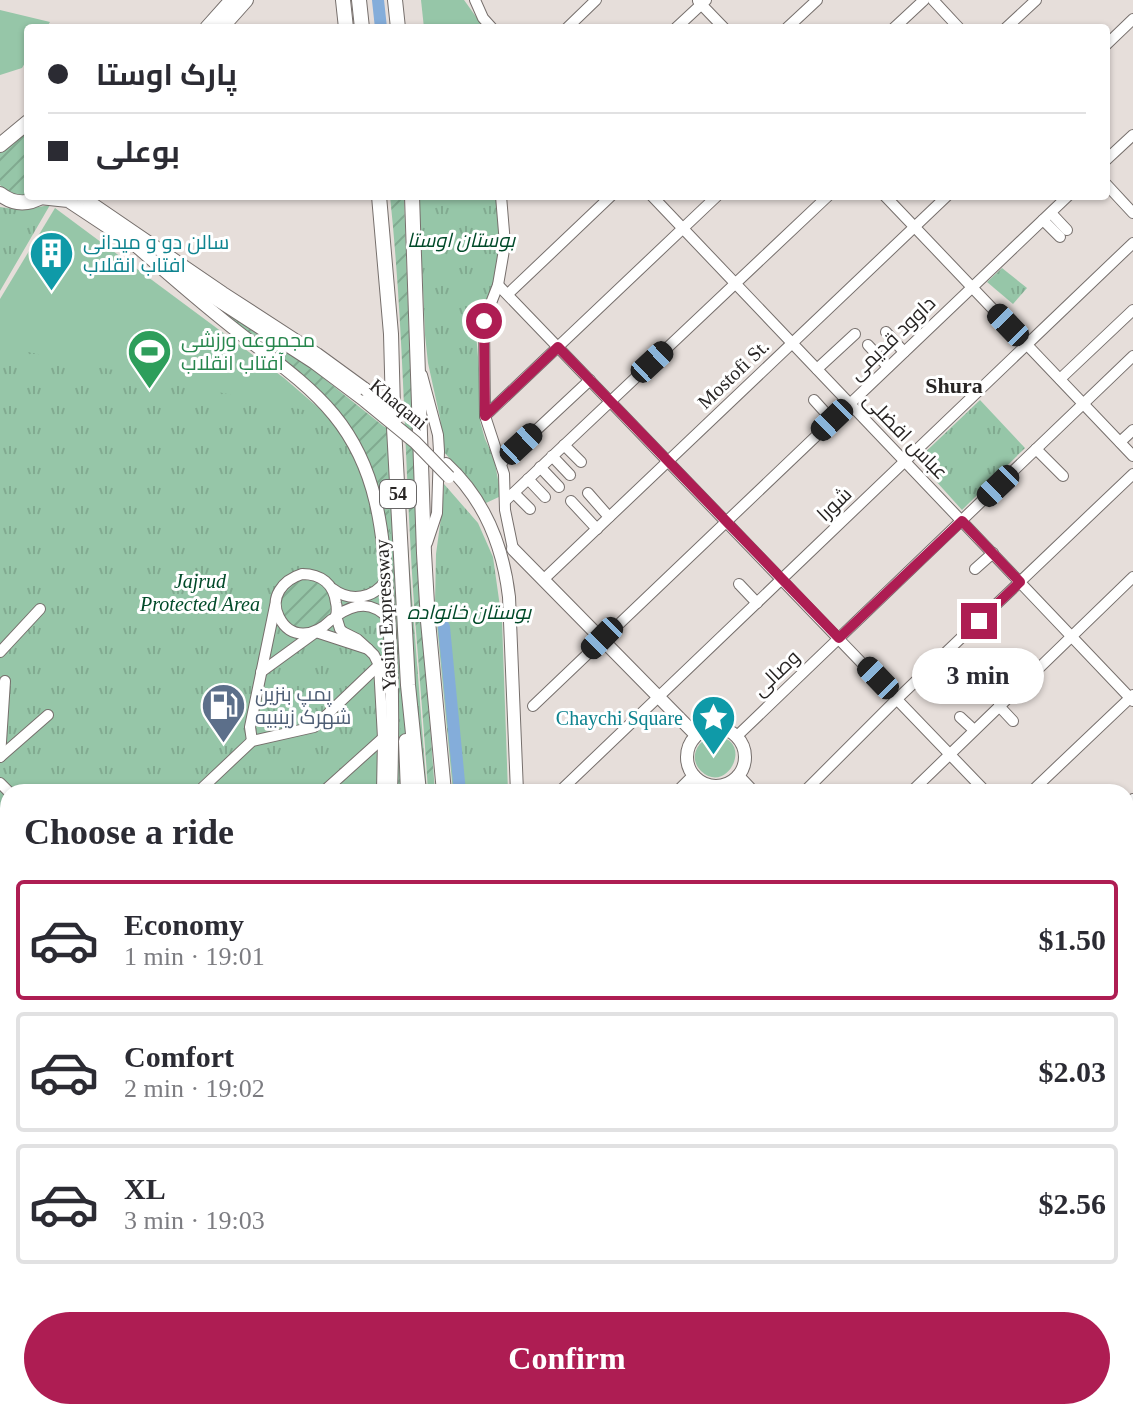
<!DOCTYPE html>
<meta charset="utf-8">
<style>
:root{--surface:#fff;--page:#f7f7f7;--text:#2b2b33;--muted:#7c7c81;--line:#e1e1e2;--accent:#ae1d53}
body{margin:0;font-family:"Times New Roman",Cairo,serif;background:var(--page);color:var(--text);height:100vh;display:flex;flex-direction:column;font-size:30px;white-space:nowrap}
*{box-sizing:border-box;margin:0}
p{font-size:26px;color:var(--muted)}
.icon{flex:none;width:44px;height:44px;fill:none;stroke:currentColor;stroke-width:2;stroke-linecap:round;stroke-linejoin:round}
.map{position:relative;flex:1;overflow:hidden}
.side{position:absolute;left:0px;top:784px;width:1134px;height:636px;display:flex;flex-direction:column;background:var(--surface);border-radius:24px 24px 0 0;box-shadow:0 2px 6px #0004}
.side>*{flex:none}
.guide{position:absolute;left:24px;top:24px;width:1086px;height:176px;border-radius:8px;box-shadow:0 2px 6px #0004;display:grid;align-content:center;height:176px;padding:0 24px;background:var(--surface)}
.end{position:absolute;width:36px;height:36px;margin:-18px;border:10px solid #ae1d53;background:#fff;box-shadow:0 0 0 4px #fff}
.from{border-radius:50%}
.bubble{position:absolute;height:56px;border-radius:28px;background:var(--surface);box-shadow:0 2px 6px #0004;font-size:26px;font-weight:700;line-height:56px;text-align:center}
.car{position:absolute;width:24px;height:48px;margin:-24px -12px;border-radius:10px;box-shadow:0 0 6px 2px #0007;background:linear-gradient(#222 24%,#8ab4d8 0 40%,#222 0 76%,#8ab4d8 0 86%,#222 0)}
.guide b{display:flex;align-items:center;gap:28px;height:76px;font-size:30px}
.guide b+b{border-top:2px solid var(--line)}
.guide i{width:20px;height:20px;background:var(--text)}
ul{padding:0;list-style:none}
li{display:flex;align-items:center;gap:24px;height:120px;margin:0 16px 12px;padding:0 8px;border:4px solid var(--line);border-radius:8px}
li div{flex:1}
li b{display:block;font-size:30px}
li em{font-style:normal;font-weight:700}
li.current{border-color:var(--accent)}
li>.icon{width:72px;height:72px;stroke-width:1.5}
h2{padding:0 24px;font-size:36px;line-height:96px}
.primary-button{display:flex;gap:16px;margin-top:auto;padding:16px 24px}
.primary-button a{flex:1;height:92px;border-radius:48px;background:var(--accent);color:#fff;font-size:32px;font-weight:700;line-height:92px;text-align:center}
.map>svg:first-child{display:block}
.grass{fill:#96c6a8}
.park{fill:url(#park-tufts)}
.garden{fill:url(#garden-furrows)}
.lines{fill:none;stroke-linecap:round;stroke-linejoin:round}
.river{stroke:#84adda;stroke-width:12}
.minor-casing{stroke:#766f6c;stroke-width:12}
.major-casing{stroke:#766f6c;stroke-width:14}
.highway-casing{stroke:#766f6c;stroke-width:16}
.minor{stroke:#fff;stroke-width:10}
.major{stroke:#fff;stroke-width:12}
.highway{stroke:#fff;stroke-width:14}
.major-bridge-casing{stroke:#766f6c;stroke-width:14;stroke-linecap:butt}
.major-bridge{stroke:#fff;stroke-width:12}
.route{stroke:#ae1d53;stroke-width:10}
.labels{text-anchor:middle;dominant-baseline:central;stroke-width:6;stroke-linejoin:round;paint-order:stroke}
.shield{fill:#fff;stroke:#686666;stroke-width:2}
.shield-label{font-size:18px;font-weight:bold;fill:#282524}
.park-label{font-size:20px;font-style:italic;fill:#004a29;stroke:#fff}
.culture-label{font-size:20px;fill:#0d838f;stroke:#fff;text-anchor:start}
.street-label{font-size:20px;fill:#282524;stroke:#fff}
.leisure-label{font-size:20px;fill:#27864d;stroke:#fff;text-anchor:start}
.service-label{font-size:20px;fill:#4e5e75;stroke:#fff;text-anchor:start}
.neighbourhood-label{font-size:22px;font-weight:bold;fill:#282524;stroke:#fff}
</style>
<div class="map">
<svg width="1133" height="1420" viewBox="0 0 1133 1420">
<defs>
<pattern id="park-tufts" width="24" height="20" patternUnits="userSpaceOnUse" patternTransform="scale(2)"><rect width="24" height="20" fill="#96c6a8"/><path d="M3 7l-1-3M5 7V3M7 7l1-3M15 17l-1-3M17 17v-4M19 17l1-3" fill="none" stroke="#81aa90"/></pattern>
<pattern id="garden-furrows" width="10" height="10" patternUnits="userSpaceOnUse" patternTransform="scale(2)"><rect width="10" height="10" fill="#96c6a8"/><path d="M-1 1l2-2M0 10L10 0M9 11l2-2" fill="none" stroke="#81aa90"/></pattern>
</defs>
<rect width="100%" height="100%" fill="#e6deda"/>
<g class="grass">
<polygon points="421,0 464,0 482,25 482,28 424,28"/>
<polygon points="0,10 50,22 46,28 28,28 28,58 22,68 0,75"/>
<polygon points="55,208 284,378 335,422 0,491 0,299"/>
<path d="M712,736C757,736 728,797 701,771C688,758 697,741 712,736Z"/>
</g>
<g class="park">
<polygon points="419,196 496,196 500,238 500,258 497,274 481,313 476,333 481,393 480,421 485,439 494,458 501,496 486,503 471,482 443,451 440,418 428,363 425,335"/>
<polygon points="50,205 0,291 0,207 21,210"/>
<polygon points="1002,268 1027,288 1013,304 987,282"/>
<polygon points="0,346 399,430 427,792 8,792 8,1412 390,1412 388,1420 0,1420"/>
<polygon points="980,400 1025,448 962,510 917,460"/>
<polygon points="444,484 478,523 493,557 502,621 508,792 453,792 435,604 436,554 442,510"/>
</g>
<g class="garden">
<path d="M28,128V196C17,198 7,193 0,185V151Z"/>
<path d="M390,196H404L417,552L435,792H428C423,707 414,622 410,537C404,422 402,310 390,196Z"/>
<polygon points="174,277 241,323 307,365 387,429 386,457 404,792 395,792 384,520 353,435"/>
<circle cx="306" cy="604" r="25"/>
</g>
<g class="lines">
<g class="river">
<polyline points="378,0 381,28"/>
<polyline points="444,627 460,792"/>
</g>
<defs>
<g id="minor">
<polyline points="475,0 483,18 492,28"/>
<polyline points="933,0 959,28"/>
<polyline points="698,1 724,28"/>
<polyline points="567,28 596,0"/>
<polyline points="676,28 706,0"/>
<polyline points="787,28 817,0"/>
<polyline points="894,28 924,0"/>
<polyline points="1006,28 1036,0"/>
<polyline points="1106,45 1133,19"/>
<polyline points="1106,160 1133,135"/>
<polyline points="1106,184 1133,213"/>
<polyline points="501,196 505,244 498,285 484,321 485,416 504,474 505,510 513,549"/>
<polyline points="652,196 1133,701"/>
<polyline points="885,196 1133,456"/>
<polyline points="1051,213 1067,230"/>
<polyline points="1043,220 1060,237"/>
<polyline points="498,285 986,792"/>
<polyline points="508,294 611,196"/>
<polyline points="886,332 904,352"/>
<polyline points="868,345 888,367"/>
<polyline points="817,369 855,334"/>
<polyline points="422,375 438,435 439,451 437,513 427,543"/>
<polyline points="1060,379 1133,310"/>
<polyline points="814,400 832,420"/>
<polyline points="485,416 717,196"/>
<polyline points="1120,442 1133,430"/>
<polyline points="564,445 581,462"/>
<polyline points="1036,449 1063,476"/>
<polyline points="552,456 570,475"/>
<polyline points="501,463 590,380"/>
<polyline points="540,467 559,487"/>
<polyline points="528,479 545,497"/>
<polyline points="514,493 530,509"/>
<polyline points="588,493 609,517"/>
<polyline points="505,501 828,196"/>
<polyline points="571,501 597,529"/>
<polyline points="975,569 993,553"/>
<path d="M302,574C321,574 334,584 336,603C337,606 337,613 336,616C335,618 333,619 331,620C315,636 291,641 279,617C269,597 283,580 302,574Z"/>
<polyline points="544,579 947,196"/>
<polyline points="739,584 757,603"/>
<path d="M333,589C350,602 374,599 386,580"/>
<polyline points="368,649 374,655 379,665 383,738 382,792"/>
<polyline points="0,652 40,609"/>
<path d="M261,672L316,632L368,649L357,639L343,632L340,629L336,616C356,603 372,601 389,619"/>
<polyline points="533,706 1068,196"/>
<polyline points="999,706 1013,721"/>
<polyline points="960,717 974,730"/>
<polyline points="737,736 1133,356"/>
<polyline points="252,741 250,727 275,606"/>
<polyline points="0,757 5,681"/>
<polyline points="0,757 48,715"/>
<polyline points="0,783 9,792"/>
<polyline points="198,792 252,741 314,727 379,665"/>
<polyline points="323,792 383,738"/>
<polyline points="559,792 1133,243"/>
<polyline points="804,792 897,699 1133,474"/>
<polyline points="911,792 1133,577"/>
<polyline points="1031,792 1133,695"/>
<polyline points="1126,805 1133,799"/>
<polyline points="1126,902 1133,895"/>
<polyline points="1126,939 1133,947"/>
<polyline points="1126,1008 1133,1002"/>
<polyline points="0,1023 8,1016"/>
<polyline points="1126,1119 1133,1112"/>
<polyline points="0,1125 8,1121"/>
<polyline points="1126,1213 1133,1206"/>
<polyline points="0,1249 8,1262"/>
<polyline points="0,1281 8,1292"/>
<polyline points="1126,1307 1133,1301"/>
<polyline points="8,1376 2,1389 8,1402"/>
<polyline points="1126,1399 1133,1392"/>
<polyline points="20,1412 29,1420"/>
<polyline points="939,1412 947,1420"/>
<polyline points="0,1417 8,1409"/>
<polyline points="82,1420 85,1412"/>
<polyline points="149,1420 152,1412"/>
<polyline points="346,1420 347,1412"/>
<polyline points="489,1420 497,1412"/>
<polyline points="585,1420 593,1412"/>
<polyline points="910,1420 918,1412"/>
<polyline points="1008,1420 1016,1412"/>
<polyline points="1104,1420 1112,1412"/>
</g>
<g id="major">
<polyline points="81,196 223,293 317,354 365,389"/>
<polyline points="40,198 68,201 142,250"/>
<path d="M136,246C168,274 200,302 233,328C268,356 306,381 334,415C380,471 383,536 388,604C393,667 393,729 391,792"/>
<polyline points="180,276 313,362 365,401"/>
<path d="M446,464C484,499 503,546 509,597L517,792"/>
<polyline points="513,549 696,735"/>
<circle cx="716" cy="757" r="29"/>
<polyline points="738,776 753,792"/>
<polyline points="678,792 694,776"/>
<polyline points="1126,1185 1133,1192"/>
<polyline points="813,1420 821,1412"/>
</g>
<g id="highway">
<polyline points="343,0 346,28"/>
<polyline points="359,0 362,28"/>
<polyline points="395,0 398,28"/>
<polyline points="207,28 232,0"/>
<polyline points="221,28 246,0"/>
<polyline points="0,145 28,122"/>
<path d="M0,194C14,205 28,205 43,196"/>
<polyline points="379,196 391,334 393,409 408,685 419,792"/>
<polyline points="412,196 424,553 428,621 444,792"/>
<polyline points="406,741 408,792"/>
<polyline points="669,1412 674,1420"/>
<polyline points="686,1412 693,1420"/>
<polyline points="714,1412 722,1420"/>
<polyline points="381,1420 382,1412"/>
<polyline points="409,1420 413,1412"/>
</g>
</defs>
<use href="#minor" class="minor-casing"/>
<use href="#major" class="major-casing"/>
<use href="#highway" class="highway-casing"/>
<use href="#minor" class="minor"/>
<use href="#major" class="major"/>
<use href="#highway" class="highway"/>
<defs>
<g id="major-bridge">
<polyline points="365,389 398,417"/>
<polyline points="365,401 415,442 449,477"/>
</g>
</defs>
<use href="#major-bridge" class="major-bridge-casing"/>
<use href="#major-bridge" class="major-bridge"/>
</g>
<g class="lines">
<polyline class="route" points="484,321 485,416 558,347 839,638 962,521 1020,582 979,621"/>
</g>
<defs>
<symbol id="building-pin" viewBox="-11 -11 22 30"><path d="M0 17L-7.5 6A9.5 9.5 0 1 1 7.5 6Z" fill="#0f9aa8" stroke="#fff"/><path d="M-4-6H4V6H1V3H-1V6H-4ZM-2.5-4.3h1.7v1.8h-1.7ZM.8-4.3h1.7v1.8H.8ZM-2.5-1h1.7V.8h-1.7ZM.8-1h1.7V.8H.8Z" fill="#fff"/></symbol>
<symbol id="stadium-pin" viewBox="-11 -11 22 30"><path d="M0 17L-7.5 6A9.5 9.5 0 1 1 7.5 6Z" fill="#2e9e5b" stroke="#fff"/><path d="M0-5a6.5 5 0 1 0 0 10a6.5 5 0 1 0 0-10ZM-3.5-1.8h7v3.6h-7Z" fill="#fff"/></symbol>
<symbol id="fuel-pin" viewBox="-11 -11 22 30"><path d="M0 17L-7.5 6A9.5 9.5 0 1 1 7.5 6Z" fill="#5c6f8a" stroke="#fff"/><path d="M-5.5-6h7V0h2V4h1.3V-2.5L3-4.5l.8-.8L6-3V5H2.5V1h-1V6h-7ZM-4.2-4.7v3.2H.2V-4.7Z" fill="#fff"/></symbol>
<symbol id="sight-pin" viewBox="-11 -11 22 30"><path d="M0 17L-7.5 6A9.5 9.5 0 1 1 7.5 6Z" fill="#0f9aa8" stroke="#fff"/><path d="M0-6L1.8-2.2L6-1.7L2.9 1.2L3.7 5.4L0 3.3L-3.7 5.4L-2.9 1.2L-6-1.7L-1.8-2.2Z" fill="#fff"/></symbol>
</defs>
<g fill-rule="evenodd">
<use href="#building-pin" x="26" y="228" width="51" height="69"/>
<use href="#stadium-pin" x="124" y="326" width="51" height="69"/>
<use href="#fuel-pin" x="198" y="680" width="51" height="69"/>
<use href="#sight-pin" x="688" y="692" width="51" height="69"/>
</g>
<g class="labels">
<rect class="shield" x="380" y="480" width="36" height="28" rx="6"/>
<g class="shield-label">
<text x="398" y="494">54</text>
</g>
<g class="park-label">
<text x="461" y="240">بوستان اوستا</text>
<text x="200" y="581">Jajrud<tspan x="200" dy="23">Protected Area</tspan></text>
<text x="469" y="612">بوستان خانواده</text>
</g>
<g class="culture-label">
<text x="83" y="242">سالن دو و میدانی<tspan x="83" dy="23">افتاب انقلاب</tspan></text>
<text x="683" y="718" text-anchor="end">Chaychi Square</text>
</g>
<g class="street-label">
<text transform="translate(892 338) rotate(-44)">داوود قدیمی</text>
<text transform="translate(733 374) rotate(-44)">Mostofi St.</text>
<text transform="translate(399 404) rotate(39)">Khaqani</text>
<text transform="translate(906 436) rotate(46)">عباس افضلی</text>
<text transform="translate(834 504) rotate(-44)">شورا</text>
<text transform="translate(385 615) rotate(-93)">Yasini Expressway</text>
<text transform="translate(776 673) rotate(-44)">وصالی</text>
</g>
<g class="leisure-label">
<text x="181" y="340">مجموعه ورزشی<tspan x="181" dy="23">آفتاب انقلاب</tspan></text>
</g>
<g class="service-label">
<text x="255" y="694">پمپ بنزین<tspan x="255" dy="23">شهرک زینبیه</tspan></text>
</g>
<g class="neighbourhood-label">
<text x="954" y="385">Shura</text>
</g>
</g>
</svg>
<i class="end from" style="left:484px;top:321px"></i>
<i class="end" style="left:979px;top:621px"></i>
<div class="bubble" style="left:912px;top:648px;width:132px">3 min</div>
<i class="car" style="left:1008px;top:325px;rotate:316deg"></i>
<i class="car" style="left:652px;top:362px;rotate:47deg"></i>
<i class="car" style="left:832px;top:420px;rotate:226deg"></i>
<i class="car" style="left:521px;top:444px;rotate:47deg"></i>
<i class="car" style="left:998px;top:486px;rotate:226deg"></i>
<i class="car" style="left:602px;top:638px;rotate:225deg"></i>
<i class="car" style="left:878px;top:678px;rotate:316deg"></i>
<div class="guide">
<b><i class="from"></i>پارک اوستا</b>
<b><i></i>بوعلی</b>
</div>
<section class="side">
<h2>Choose a ride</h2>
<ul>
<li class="current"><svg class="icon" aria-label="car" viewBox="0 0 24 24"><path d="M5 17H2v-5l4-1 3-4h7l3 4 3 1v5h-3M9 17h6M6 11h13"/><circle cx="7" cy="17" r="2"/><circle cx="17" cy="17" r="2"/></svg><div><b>Economy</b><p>1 min · 19:01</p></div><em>$1.50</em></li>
<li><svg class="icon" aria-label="car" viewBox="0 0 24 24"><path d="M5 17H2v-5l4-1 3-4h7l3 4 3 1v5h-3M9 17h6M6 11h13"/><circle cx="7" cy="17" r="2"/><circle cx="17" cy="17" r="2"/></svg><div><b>Comfort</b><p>2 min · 19:02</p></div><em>$2.03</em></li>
<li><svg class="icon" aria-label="car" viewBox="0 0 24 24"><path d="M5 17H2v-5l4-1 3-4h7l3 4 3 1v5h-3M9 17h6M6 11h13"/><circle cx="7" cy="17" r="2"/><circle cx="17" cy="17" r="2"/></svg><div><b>XL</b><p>3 min · 19:03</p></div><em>$2.56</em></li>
</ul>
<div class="primary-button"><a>Confirm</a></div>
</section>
</div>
